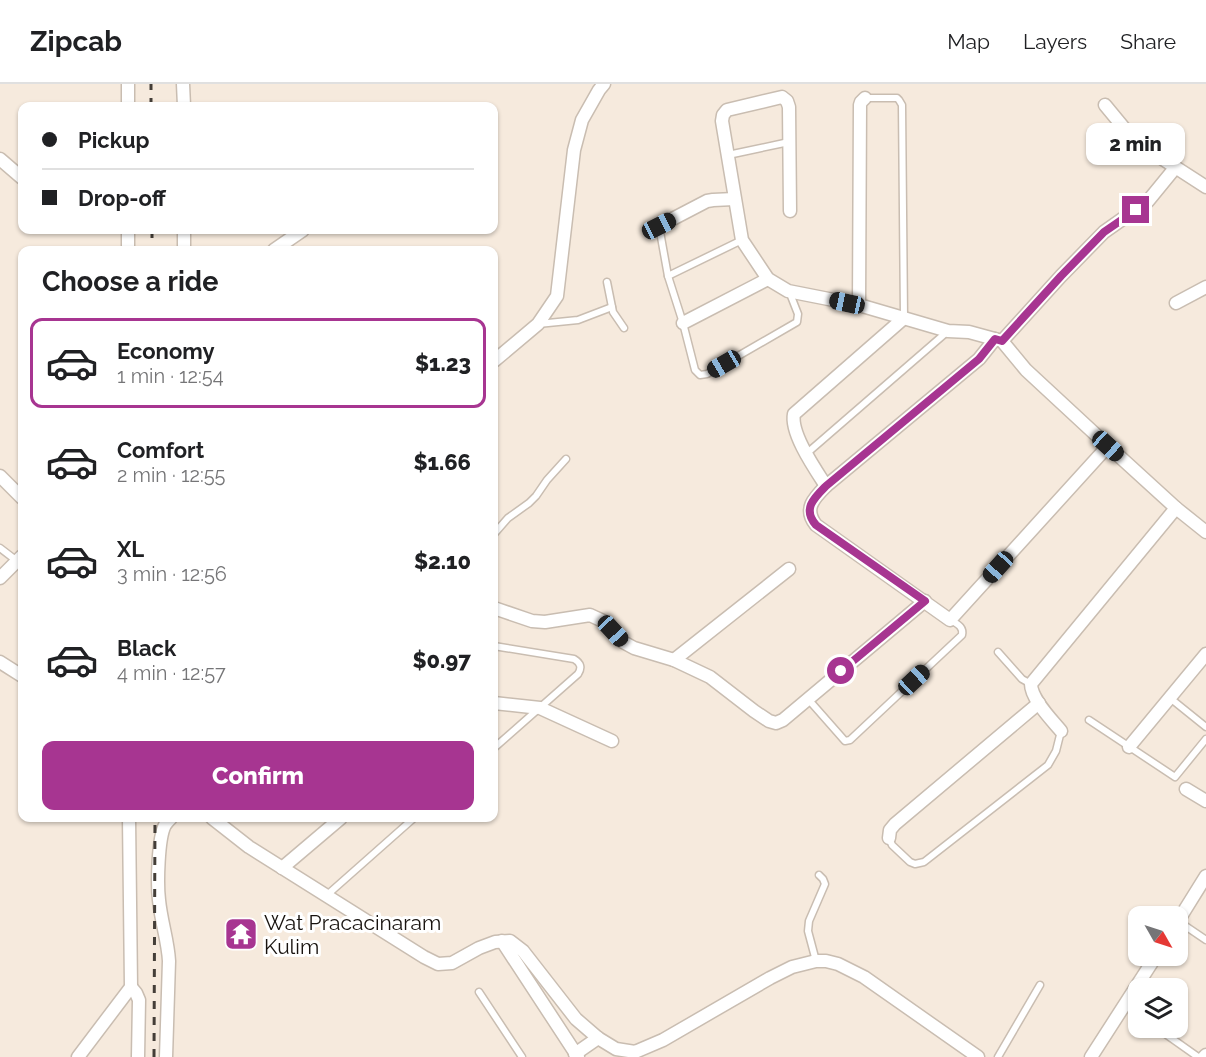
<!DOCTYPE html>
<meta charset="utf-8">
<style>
:root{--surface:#fff;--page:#f6f6f6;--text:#202124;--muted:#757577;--line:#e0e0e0;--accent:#a73591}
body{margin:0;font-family:Raleway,sans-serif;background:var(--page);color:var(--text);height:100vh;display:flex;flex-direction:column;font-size:22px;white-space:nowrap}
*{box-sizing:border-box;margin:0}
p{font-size:20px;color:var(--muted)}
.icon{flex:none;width:33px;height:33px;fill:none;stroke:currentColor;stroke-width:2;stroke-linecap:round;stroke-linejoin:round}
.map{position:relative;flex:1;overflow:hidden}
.side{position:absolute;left:18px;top:162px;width:480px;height:576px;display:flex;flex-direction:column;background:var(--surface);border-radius:12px;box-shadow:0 2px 4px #0004}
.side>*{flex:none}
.guide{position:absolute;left:18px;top:18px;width:480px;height:132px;border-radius:12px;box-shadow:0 2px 4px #0004;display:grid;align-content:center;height:132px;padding:0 24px;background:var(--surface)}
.needle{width:39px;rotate:129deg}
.controls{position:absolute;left:1128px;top:822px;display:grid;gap:12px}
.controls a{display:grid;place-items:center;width:60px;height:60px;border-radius:12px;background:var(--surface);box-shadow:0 2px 4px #0004;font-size:30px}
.end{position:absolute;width:27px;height:27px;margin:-14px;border:8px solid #a73591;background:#fff;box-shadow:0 0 0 3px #fff}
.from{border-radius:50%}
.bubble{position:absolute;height:42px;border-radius:12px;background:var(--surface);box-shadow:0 2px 4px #0004;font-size:20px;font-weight:800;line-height:42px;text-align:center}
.car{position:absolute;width:18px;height:36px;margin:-18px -9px;border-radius:8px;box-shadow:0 0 4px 2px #0007;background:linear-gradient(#222 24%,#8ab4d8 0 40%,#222 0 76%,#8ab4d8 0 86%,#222 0)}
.guide b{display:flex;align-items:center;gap:21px;height:57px;font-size:22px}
.guide b+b{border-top:2px solid var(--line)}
.guide i{width:15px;height:15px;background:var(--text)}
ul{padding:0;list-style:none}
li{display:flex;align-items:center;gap:18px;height:90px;margin:0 12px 9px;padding:0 12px;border:3px solid transparent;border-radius:12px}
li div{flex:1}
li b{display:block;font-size:22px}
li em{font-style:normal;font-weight:800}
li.on{border-color:var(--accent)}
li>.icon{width:54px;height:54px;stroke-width:1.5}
h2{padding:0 24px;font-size:27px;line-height:72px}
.action{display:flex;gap:12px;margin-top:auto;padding:12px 24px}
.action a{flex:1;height:69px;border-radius:12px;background:var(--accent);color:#fff;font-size:24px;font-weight:800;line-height:69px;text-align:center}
header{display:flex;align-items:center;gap:36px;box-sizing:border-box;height:84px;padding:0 30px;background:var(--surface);border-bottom:2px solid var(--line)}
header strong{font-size:28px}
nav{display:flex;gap:33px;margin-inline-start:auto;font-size:21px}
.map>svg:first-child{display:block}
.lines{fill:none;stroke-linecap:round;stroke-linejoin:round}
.service-casing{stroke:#c9bdb1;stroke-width:9}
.minor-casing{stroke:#c9bdb1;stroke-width:15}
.service{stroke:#fff;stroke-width:6}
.minor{stroke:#fff;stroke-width:12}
.rail{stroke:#443e38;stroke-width:3;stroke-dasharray:8 8;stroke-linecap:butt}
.route{stroke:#a73591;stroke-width:8}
.labels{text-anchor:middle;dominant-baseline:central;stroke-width:6;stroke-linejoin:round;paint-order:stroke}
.poi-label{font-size:21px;fill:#18130f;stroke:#fff;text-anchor:start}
</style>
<header>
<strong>Zipcab</strong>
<nav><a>Map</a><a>Layers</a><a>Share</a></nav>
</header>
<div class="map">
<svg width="1206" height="973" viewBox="0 0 1206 973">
<rect width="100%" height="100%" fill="#f6eadd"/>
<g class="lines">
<defs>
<g id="service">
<polyline points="865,14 897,14 899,16 902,21 904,234"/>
<polyline points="728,71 789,58"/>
<polyline points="659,142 668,192 683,239 695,286 700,291 707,290 797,238 798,230 789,207"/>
<polyline points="668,192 742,156"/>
<polyline points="607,198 613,228 624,244"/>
<polyline points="538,240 578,236 612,223"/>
<polyline points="806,370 948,247"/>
<polyline points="494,450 508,434 529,419 536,412 547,396 566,375"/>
<polyline points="0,464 17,477"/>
<path d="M494,562L574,575C581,579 582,584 578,590L494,664"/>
<polyline points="998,568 1022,595 1031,600"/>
<polyline points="1170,614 1206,643"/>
<path d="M808,615L845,657L850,656L962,551C964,543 957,540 951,536"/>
<polyline points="1089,636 1175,693 1206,655"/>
<polyline points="889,754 892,761 910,778 915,780 924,778 1048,681 1056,667 1061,647"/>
<polyline points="327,811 414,734"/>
<polyline points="1178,837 1206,856"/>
<polyline points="816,877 808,847 809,837 825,800 823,795 819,791"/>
<polyline points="479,908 522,973"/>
<polyline points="1125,920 1138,930"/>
<polyline points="1157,944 1198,973"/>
<polyline points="998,973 1040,901"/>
</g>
<g id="minor">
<polyline points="183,0 184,22"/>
<polyline points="1105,21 1124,44 1155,70 1206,103"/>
<polyline points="128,22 128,0"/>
<polyline points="0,75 22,94"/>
<polyline points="790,127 789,23 787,17 782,13 727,26 723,31 722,37 742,156 768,195 788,207 859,221 948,247 969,248 1002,257 1026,286 1108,362 1176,424 1206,448"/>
<polyline points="659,142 707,117 713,116 734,115"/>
<polyline points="184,146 184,166"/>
<polyline points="128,166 128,146"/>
<polyline points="274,166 303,146"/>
<polyline points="1176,219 1206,203"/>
<polyline points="859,221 860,21 861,18 865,14"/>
<path d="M904,234L794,330C790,349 815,385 826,402L979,275L995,255"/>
<polyline points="683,239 768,195"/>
<polyline points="1002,257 1061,192 1104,148 1148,117 1175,84"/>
<polyline points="494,277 538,240 557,212 574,66 582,36 599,6 604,0"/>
<polyline points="0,392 22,414"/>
<path d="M826,402C814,414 803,425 816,441L950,536L1108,362"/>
<polyline points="0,494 22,472"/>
<polyline points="494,524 532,537 545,538 590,531 603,537 623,558 634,564 674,576 710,593 754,627 769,637 776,639 783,636 925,517"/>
<polyline points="674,576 789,485"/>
<polyline points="0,578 22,592"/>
<polyline points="494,619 540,624 612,657"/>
<path d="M1061,647C1052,636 1031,615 1031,600L1176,424"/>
<polyline points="1129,663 1206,570"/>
<polyline points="1186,705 1206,717"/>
<polyline points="212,734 249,763 424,873 438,880 452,879 479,864 495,858 510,857 523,867 576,935 598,954 616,965 635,968 663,956 770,894 792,883 816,877 826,877 838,880 864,893 978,973"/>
<polyline points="889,754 890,746 895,740 1039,619"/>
<polyline points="282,784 341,734"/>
<polyline points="1178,837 1206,792"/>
<polyline points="502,857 578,973"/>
<polyline points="131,903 136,909 139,916 138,973"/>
<polyline points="575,970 598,954"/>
<polyline points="78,973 131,903 129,734"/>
<path d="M166,973L169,877C168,857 161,837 159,816C157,800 158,754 165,741C167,738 169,736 171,734"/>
<polyline points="1091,973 1156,872"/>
<polyline points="1204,973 1206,971"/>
</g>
</defs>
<use href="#service" class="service-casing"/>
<use href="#minor" class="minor-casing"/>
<use href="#service" class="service"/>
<use href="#minor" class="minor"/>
<g class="rail">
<polyline points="151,22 151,0"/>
<polyline points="152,146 152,166"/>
<polyline points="154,973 155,734"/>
</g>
</g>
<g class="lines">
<path class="route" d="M841,587L925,517L816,441C802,425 814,414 826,402L979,275L995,255L1002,257L1061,192L1104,148L1136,126"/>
</g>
<defs>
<symbol id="temple-square" viewBox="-11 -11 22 22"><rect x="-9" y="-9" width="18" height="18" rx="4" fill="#a73591" stroke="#fff"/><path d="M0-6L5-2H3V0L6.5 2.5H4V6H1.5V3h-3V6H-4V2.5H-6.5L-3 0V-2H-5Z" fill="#fff"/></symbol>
</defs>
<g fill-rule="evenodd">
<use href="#temple-square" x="222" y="831" width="38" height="38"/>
</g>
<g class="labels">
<g class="poi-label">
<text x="264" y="838">Wat Pracacinaram<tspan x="264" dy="24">Kulim</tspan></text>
</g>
</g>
</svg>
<div class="controls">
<a><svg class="needle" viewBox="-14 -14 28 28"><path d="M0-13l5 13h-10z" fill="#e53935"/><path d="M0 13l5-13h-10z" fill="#757577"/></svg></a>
<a><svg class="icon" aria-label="layers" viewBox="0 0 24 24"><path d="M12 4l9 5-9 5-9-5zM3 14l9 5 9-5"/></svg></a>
</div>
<i class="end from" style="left:841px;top:587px"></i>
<i class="end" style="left:1136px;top:126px"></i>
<div class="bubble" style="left:1086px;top:39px;width:99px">2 min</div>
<i class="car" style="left:659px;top:142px;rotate:63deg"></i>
<i class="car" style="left:847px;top:219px;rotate:282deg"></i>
<i class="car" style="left:724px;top:280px;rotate:240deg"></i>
<i class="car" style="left:1108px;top:362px;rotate:132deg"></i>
<i class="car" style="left:998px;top:483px;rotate:222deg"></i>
<i class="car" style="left:613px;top:547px;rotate:137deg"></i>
<i class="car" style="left:914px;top:596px;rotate:47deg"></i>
<div class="guide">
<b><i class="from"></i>Pickup</b>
<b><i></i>Drop-off</b>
</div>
<section class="side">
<h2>Choose a ride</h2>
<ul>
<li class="on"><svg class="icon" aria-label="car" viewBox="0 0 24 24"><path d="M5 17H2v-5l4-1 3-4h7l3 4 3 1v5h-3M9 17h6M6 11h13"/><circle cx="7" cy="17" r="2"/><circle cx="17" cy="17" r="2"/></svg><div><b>Economy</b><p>1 min · 12:54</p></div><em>$1.23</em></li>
<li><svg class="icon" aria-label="car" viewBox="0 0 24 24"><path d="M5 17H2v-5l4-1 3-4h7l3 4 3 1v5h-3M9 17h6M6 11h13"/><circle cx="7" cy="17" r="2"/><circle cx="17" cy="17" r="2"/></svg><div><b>Comfort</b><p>2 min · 12:55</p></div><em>$1.66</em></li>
<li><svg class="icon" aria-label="car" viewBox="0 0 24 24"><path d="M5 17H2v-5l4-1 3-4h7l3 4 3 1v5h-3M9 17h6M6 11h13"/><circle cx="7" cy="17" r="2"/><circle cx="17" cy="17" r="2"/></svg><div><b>XL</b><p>3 min · 12:56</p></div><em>$2.10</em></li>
<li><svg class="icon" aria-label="car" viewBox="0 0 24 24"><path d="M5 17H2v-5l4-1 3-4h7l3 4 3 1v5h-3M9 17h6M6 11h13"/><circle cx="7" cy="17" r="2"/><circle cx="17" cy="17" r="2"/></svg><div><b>Black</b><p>4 min · 12:57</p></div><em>$0.97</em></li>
</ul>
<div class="action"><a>Confirm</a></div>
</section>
</div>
